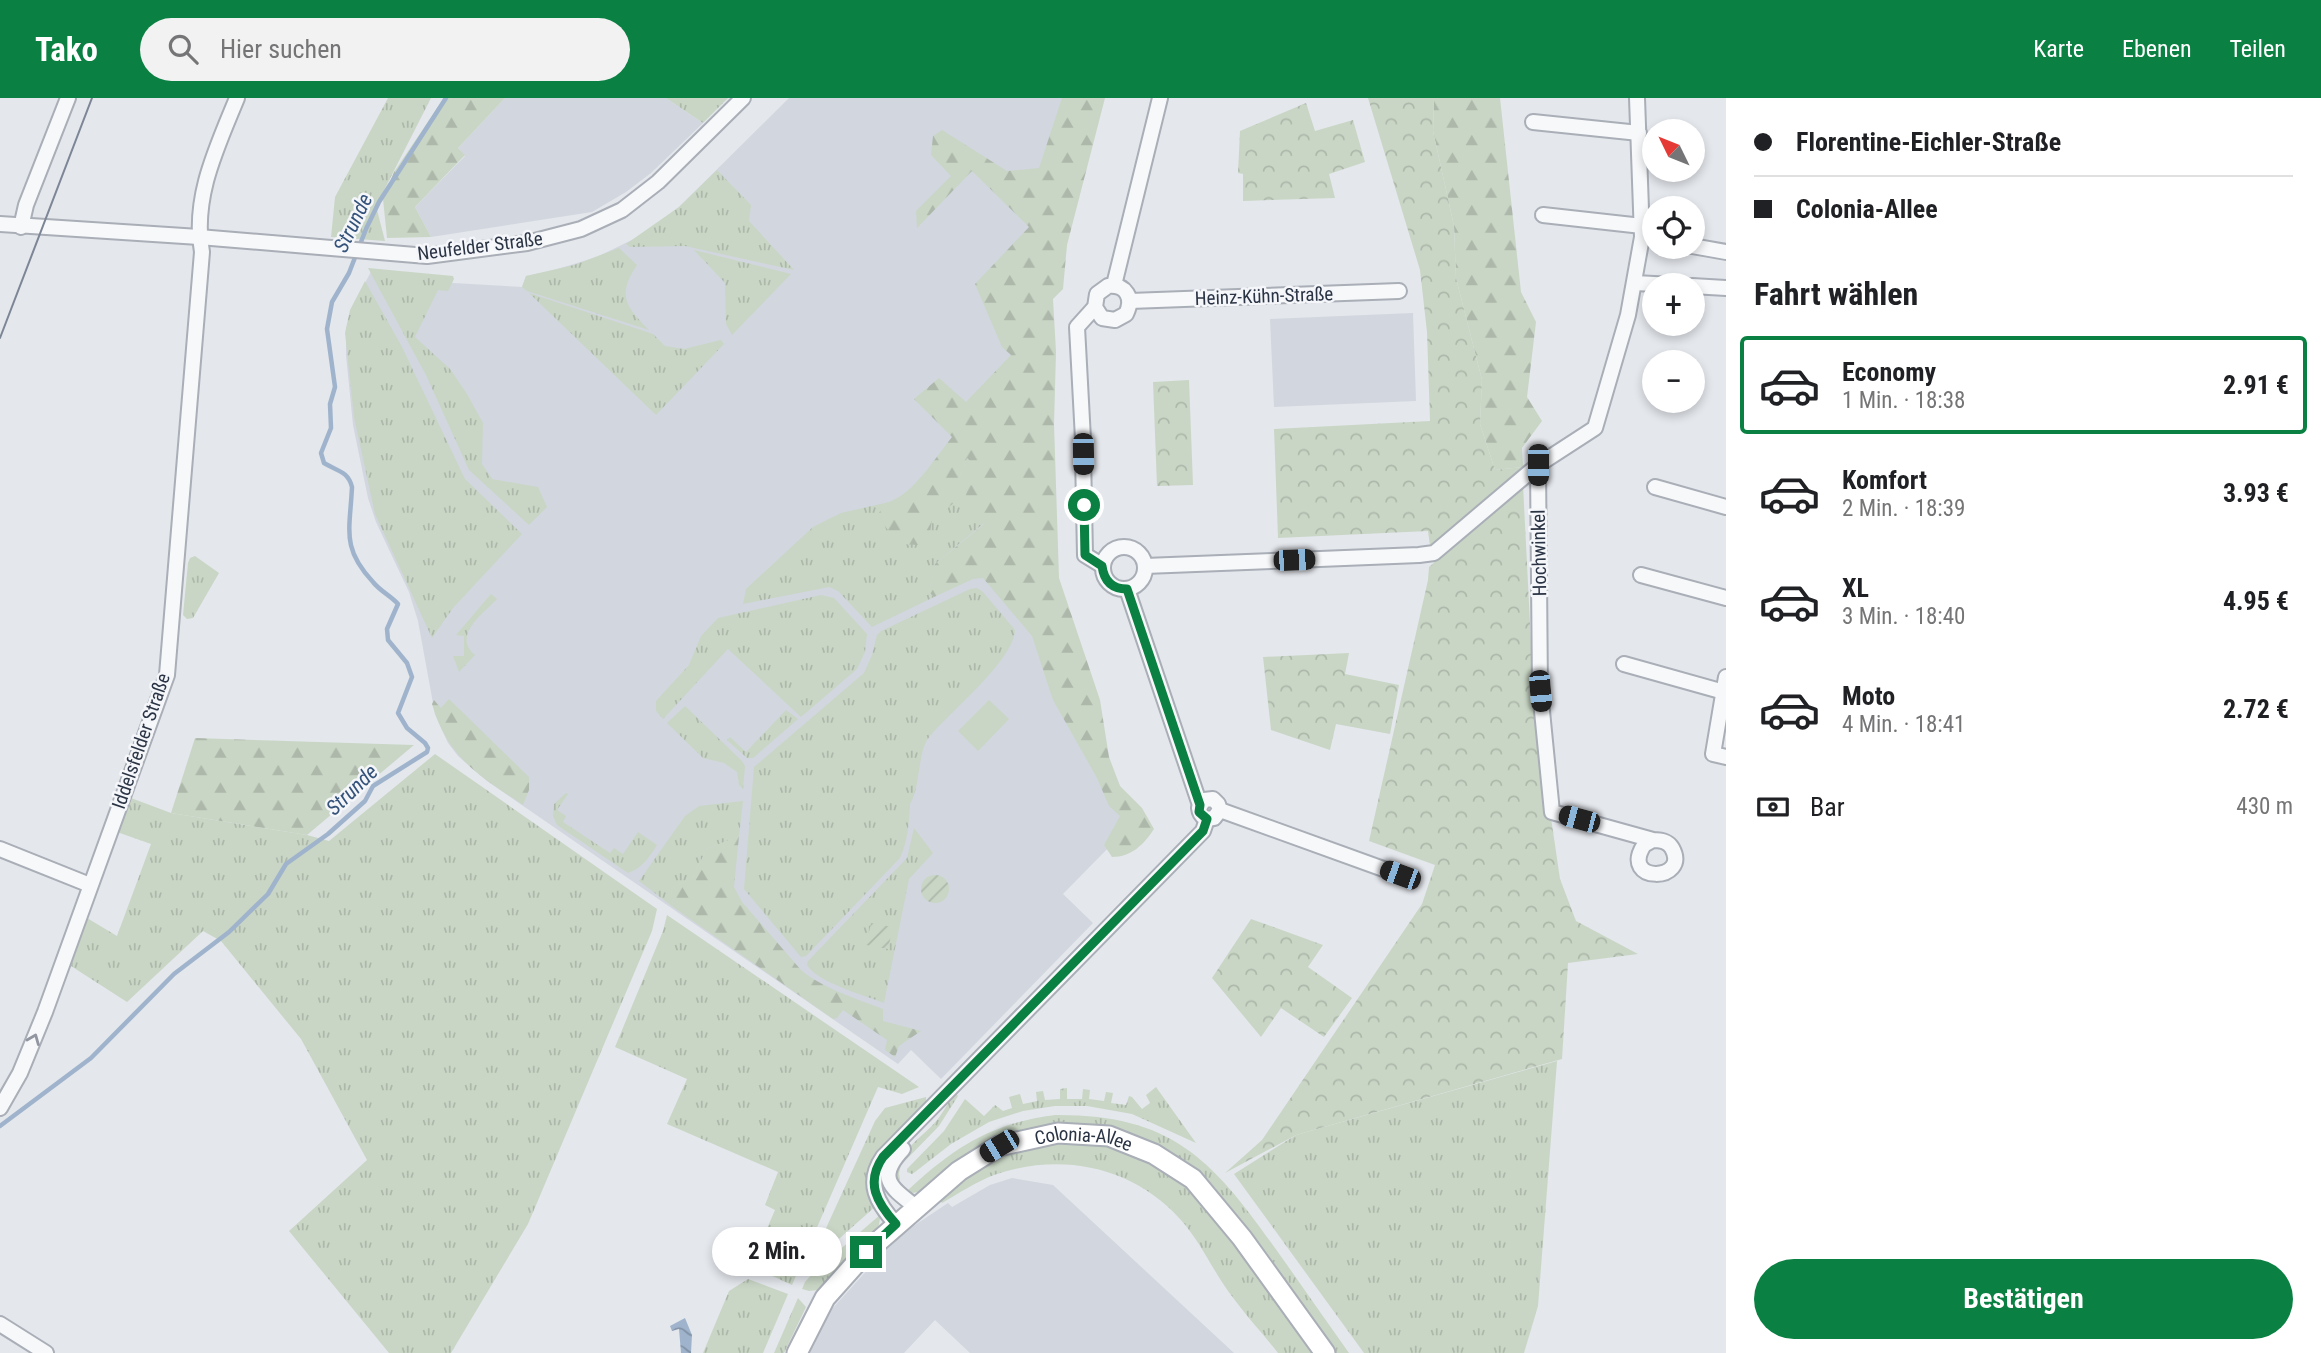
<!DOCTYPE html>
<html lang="de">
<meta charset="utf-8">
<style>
:root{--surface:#fff;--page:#f2f2f2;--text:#202124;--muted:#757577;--line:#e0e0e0;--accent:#0b8043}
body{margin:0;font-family:"Roboto Condensed",sans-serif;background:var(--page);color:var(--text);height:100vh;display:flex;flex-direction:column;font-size:26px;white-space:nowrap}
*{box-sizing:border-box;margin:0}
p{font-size:23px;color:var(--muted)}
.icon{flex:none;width:38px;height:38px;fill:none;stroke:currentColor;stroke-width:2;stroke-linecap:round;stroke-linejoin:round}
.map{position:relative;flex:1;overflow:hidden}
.details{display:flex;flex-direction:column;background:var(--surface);width:595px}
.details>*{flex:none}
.hud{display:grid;align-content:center;height:154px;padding:0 28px;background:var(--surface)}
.needle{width:46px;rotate:313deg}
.buttons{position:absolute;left:1642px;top:21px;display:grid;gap:14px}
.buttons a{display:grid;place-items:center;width:63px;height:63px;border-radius:50%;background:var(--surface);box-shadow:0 4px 10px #0003;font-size:35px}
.end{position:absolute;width:32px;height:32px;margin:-16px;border:9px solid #0b8043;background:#fff;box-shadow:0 0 0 4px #fff}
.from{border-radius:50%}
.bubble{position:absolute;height:49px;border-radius:24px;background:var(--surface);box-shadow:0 4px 10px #0003;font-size:23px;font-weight:700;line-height:49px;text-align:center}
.car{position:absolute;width:21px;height:42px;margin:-21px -10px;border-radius:9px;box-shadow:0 0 5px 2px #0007;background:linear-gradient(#222 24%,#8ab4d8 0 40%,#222 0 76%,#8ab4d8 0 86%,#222 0)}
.hud b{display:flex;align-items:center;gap:24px;height:66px;font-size:26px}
.hud b+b{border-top:2px solid var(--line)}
.hud i{width:18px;height:18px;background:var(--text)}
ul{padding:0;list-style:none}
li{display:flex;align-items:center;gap:21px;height:98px;margin:0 14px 10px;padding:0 14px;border:4px solid transparent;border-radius:7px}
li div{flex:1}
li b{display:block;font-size:26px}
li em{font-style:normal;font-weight:700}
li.selected{border-color:var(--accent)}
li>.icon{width:63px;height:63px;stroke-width:1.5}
h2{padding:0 28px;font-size:32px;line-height:84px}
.pay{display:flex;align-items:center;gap:18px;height:77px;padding:0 28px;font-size:26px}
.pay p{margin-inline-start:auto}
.button{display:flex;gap:14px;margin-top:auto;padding:14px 28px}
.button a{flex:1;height:80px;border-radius:42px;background:var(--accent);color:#fff;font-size:28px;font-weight:700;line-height:80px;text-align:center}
header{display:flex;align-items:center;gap:42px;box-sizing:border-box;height:98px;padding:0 35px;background:var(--accent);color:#fff}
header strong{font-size:33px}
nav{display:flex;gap:38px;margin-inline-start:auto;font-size:24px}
.search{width:490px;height:63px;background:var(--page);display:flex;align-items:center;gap:18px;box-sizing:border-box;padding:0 24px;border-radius:38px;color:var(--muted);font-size:26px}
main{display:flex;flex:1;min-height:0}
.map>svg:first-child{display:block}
.built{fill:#d2d6de}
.grass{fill:url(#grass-tufts)}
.forest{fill:url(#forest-firs)}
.park{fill:url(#park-crowns)}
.garden{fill:url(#garden-furrows)}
.pitch{fill:#c9d6c5}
.water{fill:url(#water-waves)}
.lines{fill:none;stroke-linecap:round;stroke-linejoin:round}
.stream{stroke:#9fb4cc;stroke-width:4.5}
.minor-casing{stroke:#a9aeb7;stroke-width:18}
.secondary-casing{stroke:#a9aeb7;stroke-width:23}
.minor{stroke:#f7f8fa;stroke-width:14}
.secondary{stroke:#fff;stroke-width:19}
.tram{stroke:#7d8696;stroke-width:2}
.oneway{stroke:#9196a0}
.route{stroke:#0b8043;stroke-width:9}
.labels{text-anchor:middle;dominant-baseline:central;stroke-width:5;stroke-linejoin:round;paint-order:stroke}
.street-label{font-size:19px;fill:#2b3445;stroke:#f4f6f9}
.water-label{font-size:21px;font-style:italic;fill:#34527a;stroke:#f4f6f9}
</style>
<header>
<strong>Tako</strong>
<div class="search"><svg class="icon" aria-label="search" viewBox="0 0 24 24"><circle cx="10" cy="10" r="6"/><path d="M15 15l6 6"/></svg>Hier suchen</div>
<nav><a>Karte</a><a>Ebenen</a><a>Teilen</a></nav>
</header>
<main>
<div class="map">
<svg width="1726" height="1255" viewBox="0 0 1726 1255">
<defs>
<pattern id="grass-tufts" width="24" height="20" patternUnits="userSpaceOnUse" patternTransform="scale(1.75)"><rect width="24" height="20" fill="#c9d6c5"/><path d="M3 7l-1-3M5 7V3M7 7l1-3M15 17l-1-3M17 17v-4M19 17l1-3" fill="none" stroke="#adb8ab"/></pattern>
<pattern id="forest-firs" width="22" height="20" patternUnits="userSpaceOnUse" patternTransform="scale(1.75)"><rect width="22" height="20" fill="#c9d6c5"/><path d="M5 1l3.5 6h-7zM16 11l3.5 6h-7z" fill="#adb8ab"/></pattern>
<pattern id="park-crowns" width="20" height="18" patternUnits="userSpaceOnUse" patternTransform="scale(1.75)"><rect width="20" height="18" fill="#c9d6c5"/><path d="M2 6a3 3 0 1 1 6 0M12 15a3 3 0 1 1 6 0" fill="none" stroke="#adb8ab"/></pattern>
<pattern id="garden-furrows" width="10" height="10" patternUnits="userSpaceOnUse" patternTransform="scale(1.75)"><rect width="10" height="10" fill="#c9d6c5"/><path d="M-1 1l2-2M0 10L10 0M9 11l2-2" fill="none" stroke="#adb8ab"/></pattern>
<pattern id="water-waves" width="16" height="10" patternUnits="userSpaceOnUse" patternTransform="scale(1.75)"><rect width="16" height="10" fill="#9fb4cc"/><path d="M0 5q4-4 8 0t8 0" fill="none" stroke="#8293a7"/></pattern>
</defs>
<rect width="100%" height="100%" fill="#e4e7ec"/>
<g class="built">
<polygon points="505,0 666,0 703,25 651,75 626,94 592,114 431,139 415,109 465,58 458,50"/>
<polygon points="789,0 1086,0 1040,259 1060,502 1108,661 1137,726 1117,741 1063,796 1093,825 941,981 911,952 898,966 487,683 458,658 448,645 435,616 418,523 409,494 376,424 368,400 353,327 346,257 346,231 353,207 372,172 441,181 453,185 522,189 526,178 551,173 597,159 640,138 679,109"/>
<polygon points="1413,215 1416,303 1274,309 1270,221"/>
<polygon points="1012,1080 1053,1087 1234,1255 970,1255 935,1222 904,1255 809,1255 832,1211 888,1149 909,1131 948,1105 952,1109 990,1087"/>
</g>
<g class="grass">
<polygon points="388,0 431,0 376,108 385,143 331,139 335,99"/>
<polygon points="666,0 728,0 703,25"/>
<polygon points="717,72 751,107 749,123 794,172 685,148 630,149 626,146 679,109"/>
<path d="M619,150L637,167C617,197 625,208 649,232L527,193L522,189L526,178L574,167Z"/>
<polygon points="694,152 791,176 732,237 726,226 725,185"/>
<polygon points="368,170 453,178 454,181 448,193 438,192 415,239 450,271 467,296 483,325 482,366 492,381 538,389 547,409 529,427 469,372 426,277"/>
<polygon points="365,183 402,249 465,381 522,436 453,510 432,540 375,416 354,319 345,235 350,212"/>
<polygon points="529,195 653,236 665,248 684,251 721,242 724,246 656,317"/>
<polygon points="967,360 984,375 984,425 935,466 929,494 934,499 872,529 838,493 829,489 743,506 746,491 813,429 841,415 885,405 880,415 915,406 957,386"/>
<polygon points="195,458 219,475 193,520 187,521 183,517 188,465 190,460"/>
<path d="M977,490L983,494L1015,532C1014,562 950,614 930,638C917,653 921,688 910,706C909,724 908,743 900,760L806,858L801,859L744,791L754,669L864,575L872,557L877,537L881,533L970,491Z"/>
<path d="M491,496L497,501C483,516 452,537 475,557L459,574L453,558H464V538L456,537Z"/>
<polygon points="821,497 834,500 867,536 865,554 857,571 801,619 728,551 663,621 656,613 656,603 689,567 701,538 718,520"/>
<polygon points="685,608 742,663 745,668 743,691 739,687 737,674 724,665 703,660 667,625"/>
<polygon points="786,612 798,621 753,660 747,660 727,642 730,639 746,654"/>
<polygon points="435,656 657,811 652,833 528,1126 451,1255 389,1255 289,1133 367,1062 301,941 221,843 203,833 127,904 71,868 87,820 117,838 151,746 117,734 131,700 171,715 307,737 329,743"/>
<path d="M566,695L568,696L557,712L566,718L563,724L610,755L614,750L623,756L638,734L657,747C649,759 643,770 628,775L557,727L553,718L554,706Z"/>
<polygon points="743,703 739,738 707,751 693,778 671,791 673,809 639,783 685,718 699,708"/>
<path d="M914,730L933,755L909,781L884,905C864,897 818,885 807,867L808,863L907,760Z"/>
<polygon points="667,817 919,989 902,996 878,989 792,1187 748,1167 742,1161 744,1157 754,1161 775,1112 765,1107 778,1074 667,1026 687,981 615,949 663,833"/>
<polygon points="1557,963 1538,1208 1524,1255 1364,1255 1234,1076 1296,1037"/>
<polygon points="1156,989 1196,1045 1132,1016 1087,1008 1055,1008 1023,1013 989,1024 951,1046 915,1074 912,1076 907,1074 907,1071 944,1033 965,1001 984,1018 995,1007 1003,1013 1012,1010 1009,999 1020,996 1023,1006 1037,1003 1036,994 1043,993 1045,1002 1060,1001 1060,991 1067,990 1067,1001 1082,1001 1083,991 1090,992 1089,1001 1104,1003 1106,994 1113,995 1111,1005 1126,1007 1129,998 1132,999 1142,1011 1150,1005 1146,997"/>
<path d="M955,994L958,998L939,1028L901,1067L899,1075L900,1082L896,1084C888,1057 927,1038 940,1018C946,1010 949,1002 955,994Z"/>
<path d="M926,999V1007L870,1069C866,1084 869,1094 877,1107L813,1164L827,1128L875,1023L885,1010Z"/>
<path d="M1055,1017C1171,1016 1212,1061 1275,1150C1300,1185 1324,1220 1349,1255H1335L1215,1090L1189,1066L1167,1051L1142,1040L1097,1027L1063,1026L1034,1030L1008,1037L922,1093L913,1095L907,1093C953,1050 991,1025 1055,1017Z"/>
<path d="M1079,1044L1117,1050L1139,1058L1196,1094L1316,1255H1278C1264,1237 1248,1220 1234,1201C1214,1176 1202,1145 1180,1121C1132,1068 1061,1054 994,1077C976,1084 959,1095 942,1105L939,1101C987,1062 1016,1046 1079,1044Z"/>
<polygon points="881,1116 878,1131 818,1192 809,1193 802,1191 805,1184 814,1174"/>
<polygon points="748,1181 788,1196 763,1255 703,1255 729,1193"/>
<polygon points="798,1200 806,1209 784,1255 774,1255"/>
</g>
<g class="forest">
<polygon points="444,0 505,0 458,50 465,57 415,109 431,139 387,140 383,101 394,74"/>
<path d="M1062,0H1105L1067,147L1063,191L1053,201L1056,254L1054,326L1059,480L1100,602L1109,659L1120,688L1142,710L1154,731C1144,746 1132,759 1112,759L1104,747L1120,718L1109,708L1097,680L1053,602L1032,538L983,480L973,481L934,499L929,494L935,466L984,426L971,419L964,402L970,385L983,375L967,360L957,386L955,404L944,413L916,406L932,421L930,435L920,447L898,446L885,428L879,415L885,405C911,400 935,360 952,339L914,301L939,280L966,304L1011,257L1002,249L975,186L1029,129L972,73L917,130L916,113L951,78L931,57L933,38L942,32L1007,73L1039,70Z"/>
<polygon points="1434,0 1500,0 1521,194 1536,224 1527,299 1542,323 1522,350 1523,369 1495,372 1480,326 1482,282 1456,180 1454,128 1433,33"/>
<path d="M449,601L529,679V692L523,707C479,678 447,659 432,606L434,602L441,610Z"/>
<polygon points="195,640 414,647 307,737 171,715"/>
<path d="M739,738L734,789L742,804L801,872C824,891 855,900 883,911V923L921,933L899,948L895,959L885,952L887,942L843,912L837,920L833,921L673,809L671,791L693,778L707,751Z"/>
</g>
<g class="park">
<polygon points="1368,0 1434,0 1433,33 1454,128 1456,180 1482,282 1480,326 1495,372 1523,369 1430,448 1428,433 1278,440 1274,331 1430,323 1427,234 1420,172"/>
<polygon points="1306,5 1315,33 1353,22 1365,64 1329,76 1335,100 1243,103 1243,76 1238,75 1240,33"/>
<polygon points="1189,282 1193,387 1157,388 1153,284"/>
<polygon points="1523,387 1534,604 1560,781 1576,823 1638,856 1568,865 1562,961 1296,1037 1225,1075 1262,1042 1422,806 1435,767 1369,743 1428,482 1429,469"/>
<polygon points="1349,555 1345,576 1399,587 1390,636 1336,626 1330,652 1271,632 1263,559"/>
<polygon points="1251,821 1323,847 1308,869 1352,900 1324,939 1281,910 1261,939 1212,880"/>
</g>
<g class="garden">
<circle cx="935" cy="791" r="14"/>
<polygon points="871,825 893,829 888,851 866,847"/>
</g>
<polygon class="pitch" points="989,602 1009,621 978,653 958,633"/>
<polygon class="water" points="685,1220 692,1237 691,1255 681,1255 679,1231 672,1233 670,1228"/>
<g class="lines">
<path class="stream" d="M0,1028L91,960L174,876L229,834L268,796L286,766L328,736L365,703L373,688L427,654L428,650L425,645L407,630L398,615L412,579L407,565L388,542L387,531L398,506C391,498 380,493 373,484C341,450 350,432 352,389C348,373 337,373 324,365L321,355L331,330L330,306L335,289L327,231L332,204L349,175L366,131L379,104L446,0"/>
<defs>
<g id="minor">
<polyline points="1533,24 1639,35"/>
<polyline points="1543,117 1642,128"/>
<polyline points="0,126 199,139 427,158 527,145 581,131 622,112 658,84 743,0"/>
<polyline points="21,129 26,107 68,0"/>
<polyline points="1692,148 1726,154"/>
<polyline points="1635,185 1673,187"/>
<polyline points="1114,187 1160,0"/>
<polyline points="1692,188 1726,190"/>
<polyline points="1130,203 1399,193"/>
<path d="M1083,341L1077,229L1095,209L1097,196L1108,188C1126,186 1134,200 1126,216L1115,222L1102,220L1095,209"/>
<polyline points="1083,356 1085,457 1103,468"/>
<path d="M1538,367L1540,593L1552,714L1653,742L1644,747C1619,786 1691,784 1672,750C1668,743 1661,742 1653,742"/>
<polyline points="1655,389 1726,409"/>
<circle cx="1124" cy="470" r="21"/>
<polyline points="1145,468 1419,457 1434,455 1538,367 1595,330 1628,217 1642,139 1637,0"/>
<polyline points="1641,477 1726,500"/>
<polyline points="1127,491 1200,707"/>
<polyline points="1624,566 1724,594"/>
<polyline points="1726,579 1713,656 1726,659"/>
<path d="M1220,712L1214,720C1206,722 1200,719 1199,710L1204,702L1213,701L1218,706L1220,712L1400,777"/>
<polyline points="0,751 90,787"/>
<path d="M0,1010L20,975L45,914L167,577L202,154C192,100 217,49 237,0"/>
<path d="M903,1051C876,1080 890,1089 916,1109"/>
<path d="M896,1126C877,1105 865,1085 883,1059L1203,733L1207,721"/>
<polyline points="0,1226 46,1255"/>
</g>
<g id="secondary">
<path id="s1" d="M797,1255L825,1200L866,1154L959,1073L999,1048L1058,1035L1109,1038L1154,1056L1193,1081L1242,1140L1325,1255"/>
</g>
</defs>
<use href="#minor" class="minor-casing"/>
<use href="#secondary" class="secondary-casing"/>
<use href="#minor" class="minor"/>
<use href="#secondary" class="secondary"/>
<polyline class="tram" points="0,240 92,0"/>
</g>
<defs><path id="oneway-chevron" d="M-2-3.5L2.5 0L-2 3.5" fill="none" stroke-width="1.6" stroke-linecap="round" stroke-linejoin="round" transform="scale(1.75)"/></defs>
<use class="oneway" href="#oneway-chevron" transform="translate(34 941) rotate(-68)"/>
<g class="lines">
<path class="route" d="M866,1154L896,1126C877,1105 865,1085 883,1059L1203,733L1207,721L1199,714L1200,707L1127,491C1112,491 1104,483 1102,468L1085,457L1084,407"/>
</g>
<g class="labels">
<g class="street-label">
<text transform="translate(480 148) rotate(-7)">Neufelder Straße</text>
<text transform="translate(1264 198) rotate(-2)">Heinz-Kühn-Straße</text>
<text transform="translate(1539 455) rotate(-91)">Hochwinkel</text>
<text transform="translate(141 643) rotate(-71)">Iddelsfelder Straße</text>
<text stroke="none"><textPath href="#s1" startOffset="380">Colonia-Allee</textPath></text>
</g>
<g class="water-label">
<text transform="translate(353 125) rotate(-64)">Strunde</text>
<text transform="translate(352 692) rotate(-44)">Strunde</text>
</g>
</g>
</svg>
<div class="buttons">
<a><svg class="needle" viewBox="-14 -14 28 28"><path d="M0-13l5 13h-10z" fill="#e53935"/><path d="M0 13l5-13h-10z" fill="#757577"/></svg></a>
<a><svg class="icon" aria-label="locate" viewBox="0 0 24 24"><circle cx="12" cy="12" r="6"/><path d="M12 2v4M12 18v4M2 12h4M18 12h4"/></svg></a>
<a>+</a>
<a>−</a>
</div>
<i class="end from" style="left:1084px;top:407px"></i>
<i class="end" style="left:866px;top:1154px"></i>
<div class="bubble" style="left:712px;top:1129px;width:130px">2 Min.</div>
<i class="car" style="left:1083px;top:356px;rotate:179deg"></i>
<i class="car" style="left:1538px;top:367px;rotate:180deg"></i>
<i class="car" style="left:1294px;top:462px;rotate:88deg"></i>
<i class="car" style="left:1540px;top:593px;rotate:175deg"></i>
<i class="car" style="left:1579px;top:721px;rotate:285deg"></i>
<i class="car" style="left:1400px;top:777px;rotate:290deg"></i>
<i class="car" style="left:999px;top:1048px;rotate:239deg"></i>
</div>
<section class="details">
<div class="hud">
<b><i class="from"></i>Florentine-Eichler-Straße</b>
<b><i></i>Colonia-Allee</b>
</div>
<h2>Fahrt wählen</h2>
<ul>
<li class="selected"><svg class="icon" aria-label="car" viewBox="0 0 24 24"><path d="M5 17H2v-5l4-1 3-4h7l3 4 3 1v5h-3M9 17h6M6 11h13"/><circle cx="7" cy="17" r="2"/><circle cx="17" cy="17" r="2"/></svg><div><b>Economy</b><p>1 Min. · 18:38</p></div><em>2.91 €</em></li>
<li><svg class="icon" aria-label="car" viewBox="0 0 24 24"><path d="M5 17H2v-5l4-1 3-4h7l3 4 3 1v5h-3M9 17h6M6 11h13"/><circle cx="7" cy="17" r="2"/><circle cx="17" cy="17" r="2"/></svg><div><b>Komfort</b><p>2 Min. · 18:39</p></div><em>3.93 €</em></li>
<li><svg class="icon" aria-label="car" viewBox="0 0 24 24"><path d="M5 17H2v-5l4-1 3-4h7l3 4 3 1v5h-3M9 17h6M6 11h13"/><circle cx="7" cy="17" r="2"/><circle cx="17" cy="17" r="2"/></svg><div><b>XL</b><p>3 Min. · 18:40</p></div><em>4.95 €</em></li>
<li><svg class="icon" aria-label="car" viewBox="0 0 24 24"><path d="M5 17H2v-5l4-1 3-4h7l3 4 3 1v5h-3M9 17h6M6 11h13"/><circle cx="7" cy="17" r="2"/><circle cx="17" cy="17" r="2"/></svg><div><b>Moto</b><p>4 Min. · 18:41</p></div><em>2.72 €</em></li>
</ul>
<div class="pay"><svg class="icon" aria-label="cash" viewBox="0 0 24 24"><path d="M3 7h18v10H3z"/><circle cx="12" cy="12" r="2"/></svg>Bar<p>430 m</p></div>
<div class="button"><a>Bestätigen</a></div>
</section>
</main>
